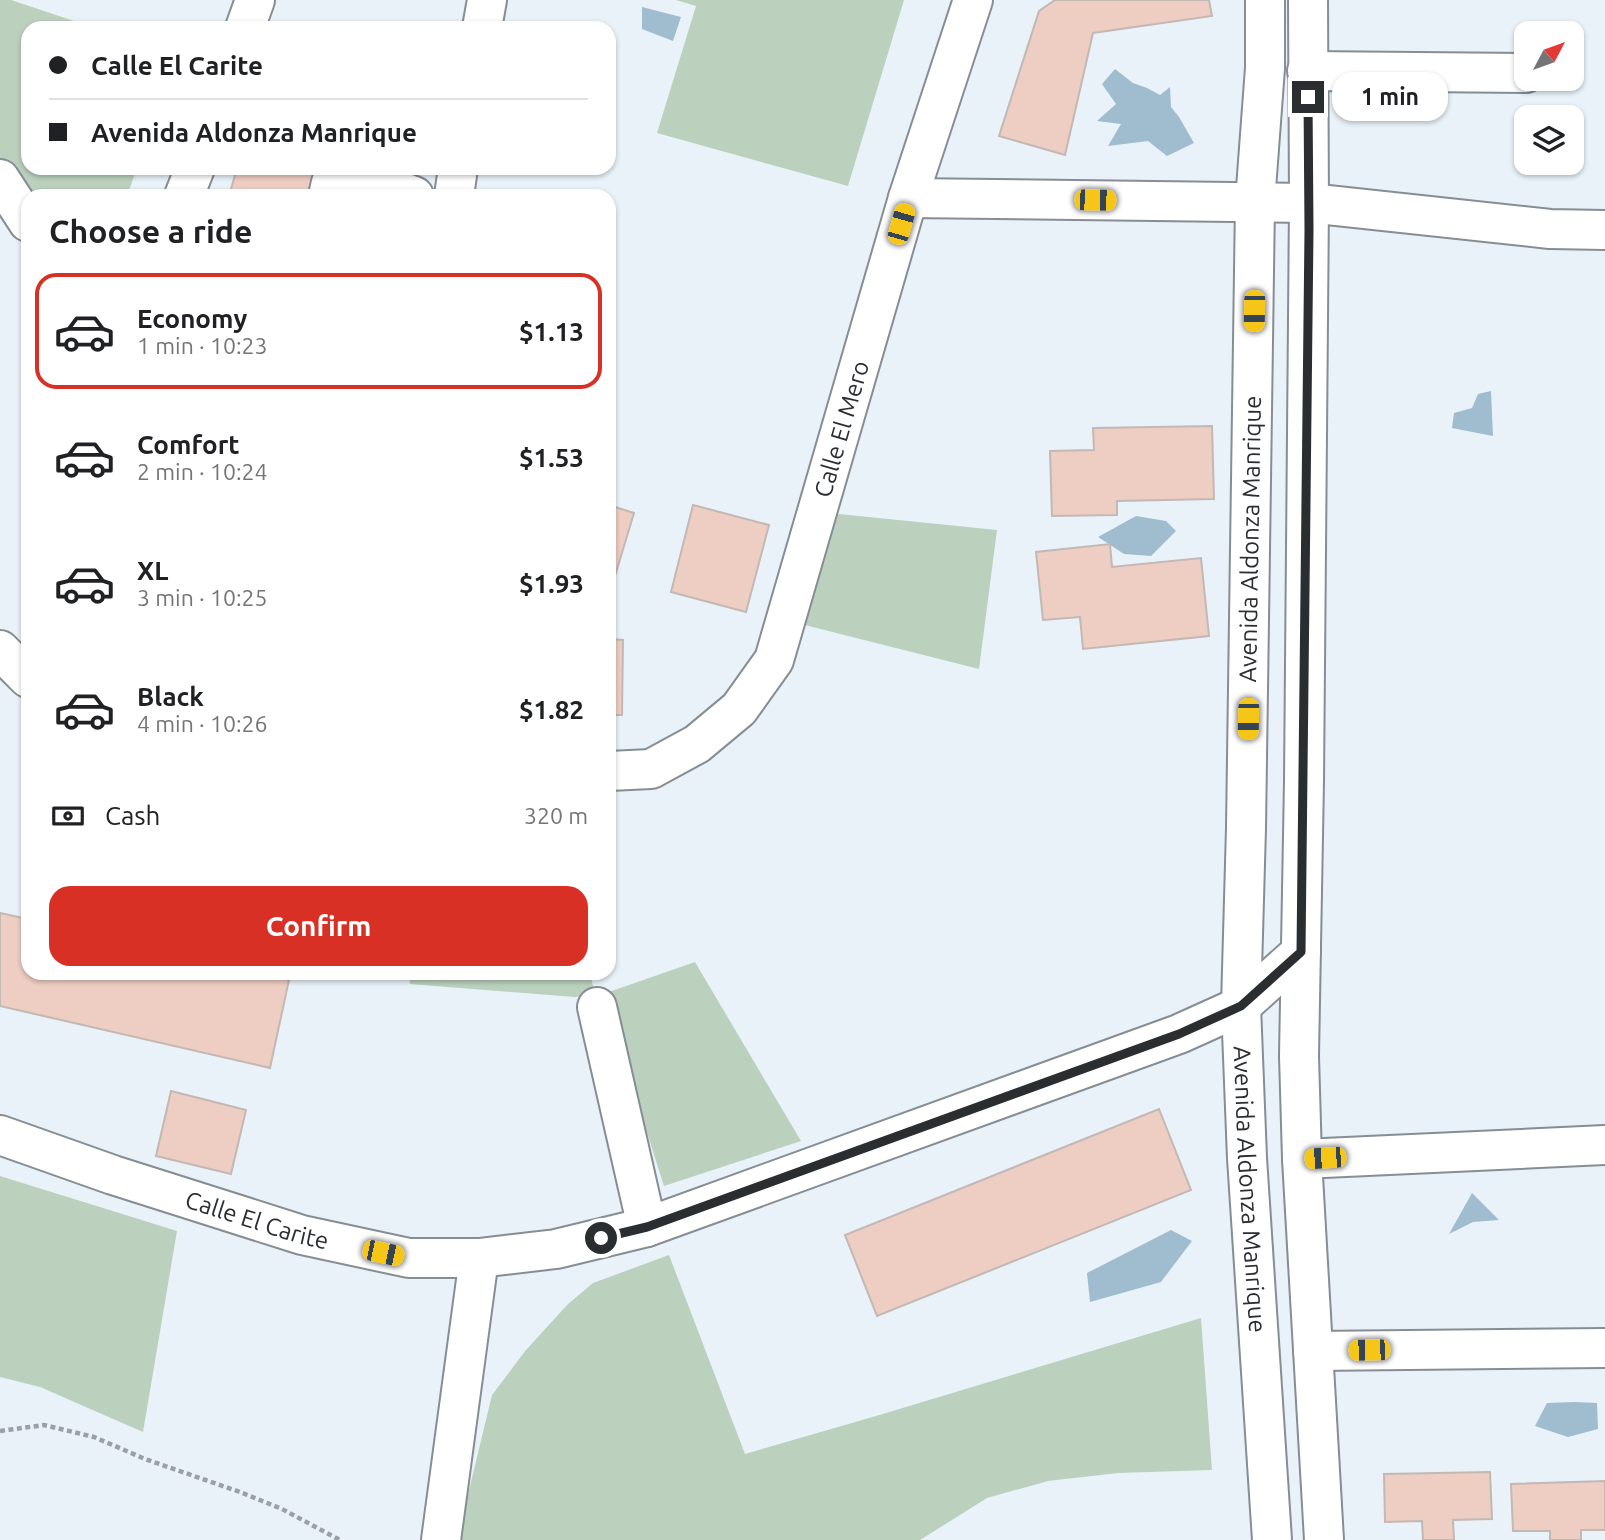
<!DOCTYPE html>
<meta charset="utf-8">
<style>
:root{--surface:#fff;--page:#f2f2f2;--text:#202124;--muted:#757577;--line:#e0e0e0;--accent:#d93025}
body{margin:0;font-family:Ubuntu,sans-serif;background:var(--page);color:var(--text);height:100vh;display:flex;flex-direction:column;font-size:26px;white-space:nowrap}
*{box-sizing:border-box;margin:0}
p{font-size:23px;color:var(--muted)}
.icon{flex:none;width:38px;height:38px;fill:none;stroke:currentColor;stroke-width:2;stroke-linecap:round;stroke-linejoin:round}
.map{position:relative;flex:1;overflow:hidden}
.panel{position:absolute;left:21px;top:189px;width:595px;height:791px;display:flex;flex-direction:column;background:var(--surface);border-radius:21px;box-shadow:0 2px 5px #0004}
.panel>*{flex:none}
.guide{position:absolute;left:21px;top:21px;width:595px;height:154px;border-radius:21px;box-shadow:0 2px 5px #0004;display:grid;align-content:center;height:154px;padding:0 28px;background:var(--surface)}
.needle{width:46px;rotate:49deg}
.controls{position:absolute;left:1514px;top:21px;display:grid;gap:14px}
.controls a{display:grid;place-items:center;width:70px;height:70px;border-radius:14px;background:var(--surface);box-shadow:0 2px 5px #0004;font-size:35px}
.end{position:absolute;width:32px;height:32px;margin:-16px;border:9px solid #2b2e31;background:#fff;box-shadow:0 0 0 4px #fff}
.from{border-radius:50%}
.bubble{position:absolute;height:49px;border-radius:21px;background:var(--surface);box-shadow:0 2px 5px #0004;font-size:23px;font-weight:700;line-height:49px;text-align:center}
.car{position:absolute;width:21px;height:42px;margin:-21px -10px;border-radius:9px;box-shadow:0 0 5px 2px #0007;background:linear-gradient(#f5c518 24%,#345 0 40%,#f5c518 0 76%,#345 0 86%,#f5c518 0)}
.guide b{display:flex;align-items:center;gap:24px;height:66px;font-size:26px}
.guide b+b{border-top:2px solid var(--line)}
.guide i{width:18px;height:18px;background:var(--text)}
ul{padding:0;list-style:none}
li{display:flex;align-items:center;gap:21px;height:116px;margin:0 14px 10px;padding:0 14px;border:4px solid transparent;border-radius:21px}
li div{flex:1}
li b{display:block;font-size:26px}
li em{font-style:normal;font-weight:700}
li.active{border-color:var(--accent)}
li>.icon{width:63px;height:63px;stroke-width:1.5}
h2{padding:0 28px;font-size:32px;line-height:84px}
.pay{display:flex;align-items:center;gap:18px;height:77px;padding:0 28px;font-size:26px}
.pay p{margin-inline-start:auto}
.primary-button{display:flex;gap:14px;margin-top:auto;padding:14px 28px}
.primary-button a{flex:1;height:80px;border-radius:21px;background:var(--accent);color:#fff;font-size:28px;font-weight:700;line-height:80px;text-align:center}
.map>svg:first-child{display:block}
.green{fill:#bbd1be}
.water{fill:#a0bdcf}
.building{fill:#eecdc2;stroke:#c2b8b4;stroke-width:2}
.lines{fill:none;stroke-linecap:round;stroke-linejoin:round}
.minor-casing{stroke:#868d94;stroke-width:42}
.path{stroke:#9aa1a6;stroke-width:4.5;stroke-dasharray:5 3.5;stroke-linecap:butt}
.minor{stroke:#fff;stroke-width:38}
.route{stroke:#2b2e31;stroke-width:9}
.labels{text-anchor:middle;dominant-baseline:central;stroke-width:5;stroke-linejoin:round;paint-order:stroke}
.street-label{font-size:24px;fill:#2b2e31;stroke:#fff}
</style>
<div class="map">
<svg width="1605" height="1540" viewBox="0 0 1605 1540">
<rect width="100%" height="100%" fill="#e9f2f9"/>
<g class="green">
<polygon points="0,0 11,0 95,28 28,28 28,168 137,168 127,196 28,196 0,164"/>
<polygon points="676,0 904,0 848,186 657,133 696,6"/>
<polygon points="809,511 997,530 979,669 773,617"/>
<polygon points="695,962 801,1141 664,1186 603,994"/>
<polygon points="409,973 590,973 595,995 575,997 410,984"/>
<polygon points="0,1176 177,1231 143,1432 40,1387 0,1377"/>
<polygon points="669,1255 745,1454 876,1416 1201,1318 1212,1470 1118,1473 1048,1481 987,1498 920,1540 457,1540 492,1395 526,1350 568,1304 593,1283"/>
</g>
<g class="water">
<polygon points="642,7 681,17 673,41 642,29"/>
<polygon points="1115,69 1133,83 1147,88 1160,95 1170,87 1171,107 1179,117 1194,143 1167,156 1148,141 1108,146 1121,124 1097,121 1116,104 1102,84"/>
<polygon points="1491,391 1493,436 1452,428 1454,413 1472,408 1478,394"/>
<polygon points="1136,516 1166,521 1176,531 1151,556 1124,554 1098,537"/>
<polygon points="1472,1193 1499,1220 1473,1222 1449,1234"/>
<polygon points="1171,1230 1192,1241 1161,1282 1090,1302 1087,1273"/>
<polygon points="1575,1402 1597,1403 1598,1429 1568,1437 1535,1426 1547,1403"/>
</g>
<g class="building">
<polygon points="1055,0 1209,0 1212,16 1093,33 1065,155 999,136 1039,11"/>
<polygon points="237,168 315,168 308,196 229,196"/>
<polygon points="1212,426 1214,499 1117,501 1117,515 1052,516 1050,451 1094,450 1093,428"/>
<polygon points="609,505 634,513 611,589 609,588"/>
<polygon points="693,505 769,525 746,612 671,592"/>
<polygon points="1110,544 1112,567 1201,558 1209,636 1083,649 1080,617 1043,620 1036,552"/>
<polygon points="609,639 623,640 622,715 609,715"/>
<polygon points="0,913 28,919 28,973 260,973 289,980 270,1068 0,1006"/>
<polygon points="171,1091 246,1110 231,1174 156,1156"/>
<polygon points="1159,1109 1191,1190 877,1316 845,1235"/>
<polygon points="1490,1472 1492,1519 1453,1520 1454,1540 1423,1540 1422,1521 1385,1522 1384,1474"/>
<polygon points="1605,1481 1605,1530 1581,1530 1581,1540 1550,1540 1550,1531 1513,1531 1511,1484"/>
</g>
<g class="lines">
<defs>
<g id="minor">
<path id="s1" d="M1265,0V68L1255,202L1246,828L1241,1006L1247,1158L1272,1540"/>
<polyline points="1308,0 1309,203 1304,781 1299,1056 1302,1159 1324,1540"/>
<polyline points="245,28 255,0"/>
<polyline points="482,28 487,0"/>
<polyline points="1307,71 1526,73"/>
<polyline points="0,179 28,222"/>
<polyline points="184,196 195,168"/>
<path d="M328,196C331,184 330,174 344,170L414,196"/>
<polyline points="454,196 458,168"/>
<polyline points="908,198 1309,203 1550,229 1605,230"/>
<polyline points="0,650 28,678"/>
<path id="s2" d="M609,771L651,769L697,744L739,709L774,660L908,198L973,0"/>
<polyline points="597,1007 647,1227"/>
<path id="s3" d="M0,1135L113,1175L302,1235L409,1258H479L556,1249L647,1227L1179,1034L1241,1006L1301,952"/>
<polyline points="1302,1159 1605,1145"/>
<polyline points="1313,1351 1605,1348"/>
<polyline points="441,1540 479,1258"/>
</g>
</defs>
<use href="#minor" class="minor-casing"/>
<polyline class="path" points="0,1431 44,1425 94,1437 145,1459 240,1492 282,1509 340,1540"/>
<use href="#minor" class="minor"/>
</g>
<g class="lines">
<polyline class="route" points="601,1238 647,1227 1179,1034 1241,1006 1301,952 1309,230 1308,97"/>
</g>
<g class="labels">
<g class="street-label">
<text stroke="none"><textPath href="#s2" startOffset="450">Calle El Mero</textPath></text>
<text transform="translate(1250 539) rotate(-89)">Avenida Aldonza Manrique</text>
<text stroke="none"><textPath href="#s1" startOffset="1190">Avenida Aldonza Manrique</textPath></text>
<text stroke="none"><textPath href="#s3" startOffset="271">Calle El Carite</textPath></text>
</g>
</g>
</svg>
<div class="controls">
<a><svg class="needle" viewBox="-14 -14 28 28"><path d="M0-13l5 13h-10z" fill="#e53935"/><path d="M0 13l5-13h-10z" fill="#757577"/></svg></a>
<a><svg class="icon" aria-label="layers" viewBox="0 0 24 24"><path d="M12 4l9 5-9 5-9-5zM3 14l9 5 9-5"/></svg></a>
</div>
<i class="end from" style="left:601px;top:1238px"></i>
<i class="end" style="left:1308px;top:97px"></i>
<div class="bubble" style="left:1332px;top:72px;width:116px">1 min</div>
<i class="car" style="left:1095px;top:200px;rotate:91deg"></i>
<i class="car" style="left:901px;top:224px;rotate:16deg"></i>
<i class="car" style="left:1254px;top:311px;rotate:181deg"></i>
<i class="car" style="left:1248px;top:719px;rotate:181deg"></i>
<i class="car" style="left:1325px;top:1158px;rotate:267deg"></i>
<i class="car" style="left:383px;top:1253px;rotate:102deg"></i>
<i class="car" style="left:1369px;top:1350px;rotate:269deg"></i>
<div class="guide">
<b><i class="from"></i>Calle El Carite</b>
<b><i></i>Avenida Aldonza Manrique</b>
</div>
<section class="panel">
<h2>Choose a ride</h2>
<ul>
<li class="active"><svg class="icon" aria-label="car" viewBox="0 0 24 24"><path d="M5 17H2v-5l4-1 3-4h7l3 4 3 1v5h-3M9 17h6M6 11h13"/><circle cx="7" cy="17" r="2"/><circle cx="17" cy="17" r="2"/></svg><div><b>Economy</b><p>1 min · 10:23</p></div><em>$1.13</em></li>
<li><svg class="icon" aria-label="car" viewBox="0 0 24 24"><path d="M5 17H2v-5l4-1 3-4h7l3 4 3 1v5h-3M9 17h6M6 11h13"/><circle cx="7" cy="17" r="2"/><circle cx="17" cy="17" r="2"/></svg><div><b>Comfort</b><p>2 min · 10:24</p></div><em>$1.53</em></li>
<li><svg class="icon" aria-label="car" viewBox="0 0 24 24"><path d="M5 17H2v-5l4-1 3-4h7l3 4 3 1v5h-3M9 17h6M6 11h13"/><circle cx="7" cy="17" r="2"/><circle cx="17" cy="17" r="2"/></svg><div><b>XL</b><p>3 min · 10:25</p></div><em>$1.93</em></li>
<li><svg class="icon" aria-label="car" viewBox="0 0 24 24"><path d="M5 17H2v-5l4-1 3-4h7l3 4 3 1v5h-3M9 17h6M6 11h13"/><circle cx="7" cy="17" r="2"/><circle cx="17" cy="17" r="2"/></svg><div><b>Black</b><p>4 min · 10:26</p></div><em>$1.82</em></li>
</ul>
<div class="pay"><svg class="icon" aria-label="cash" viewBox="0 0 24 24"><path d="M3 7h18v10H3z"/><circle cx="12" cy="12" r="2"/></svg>Cash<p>320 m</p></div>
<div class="primary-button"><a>Confirm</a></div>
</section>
</div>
